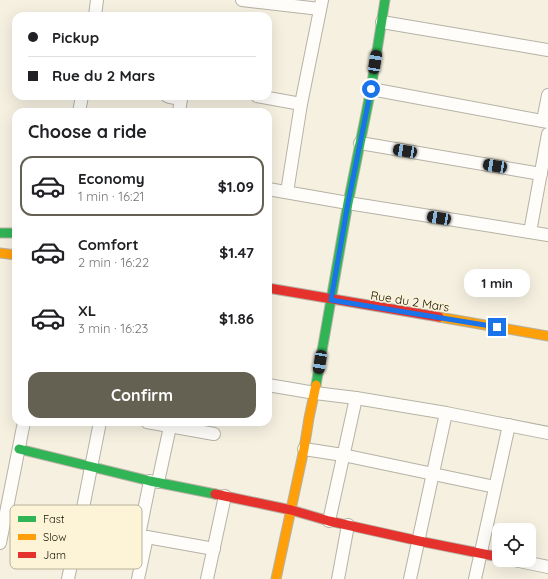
<!DOCTYPE html>
<meta charset="utf-8">
<style>
:root{--surface:#fff;--page:#f2f2f2;--text:#202124;--muted:#757577;--line:#e0e0e0;--accent:#646052}
body{margin:0;font-family:Quicksand,sans-serif;background:var(--page);color:var(--text);height:100vh;display:flex;flex-direction:column;font-size:15px;white-space:nowrap}
*{box-sizing:border-box;margin:0}
p{font-size:13px;color:var(--muted)}
.icon{flex:none;width:22px;height:22px;fill:none;stroke:currentColor;stroke-width:2;stroke-linecap:round;stroke-linejoin:round}
.map{position:relative;flex:1;overflow:hidden}
.side{position:absolute;left:12px;top:108px;width:260px;height:318px;display:flex;flex-direction:column;background:var(--surface);border-radius:12px;box-shadow:0 4px 16px #0002}
.side>*{flex:none}
.top-card{position:absolute;left:12px;top:12px;width:260px;height:88px;border-radius:12px;box-shadow:0 4px 16px #0002;display:grid;align-content:center;height:88px;padding:0 16px;background:var(--surface)}
.buttons{position:absolute;left:492px;top:523px;display:grid;gap:8px}
.buttons a{display:grid;place-items:center;width:44px;height:44px;border-radius:8px;background:var(--surface);box-shadow:0 4px 16px #0002;font-size:20px}
.end{position:absolute;width:18px;height:18px;margin:-9px;border:5px solid #1a73e8;background:#fff;box-shadow:0 0 0 2px #fff}
.from{border-radius:50%}
.bubble{position:absolute;height:28px;border-radius:12px;background:var(--surface);box-shadow:0 4px 16px #0002;font-size:13px;font-weight:800;line-height:28px;text-align:center}
.car{position:absolute;width:12px;height:24px;margin:-12px -6px;border-radius:5px;box-shadow:0 0 3px 1px #0007;background:linear-gradient(#222 24%,#8ab4d8 0 40%,#222 0 76%,#8ab4d8 0 86%,#222 0)}
.top-card b{display:flex;align-items:center;gap:14px;height:38px;font-size:15px}
.top-card b+b{border-top:1px solid var(--line)}
.top-card i{width:10px;height:10px;background:var(--text)}
ul{padding:0;list-style:none}
li{display:flex;align-items:center;gap:12px;height:60px;margin:0 8px 6px;padding:0 8px;border:2px solid transparent;border-radius:12px}
li div{flex:1}
li b{display:block;font-size:15px}
li em{font-style:normal;font-weight:800}
li.on{border-color:var(--accent)}
li>.icon{width:36px;height:36px;stroke-width:1.5}
h2{padding:0 16px;font-size:18px;line-height:48px}
.action{display:flex;gap:8px;margin-top:auto;padding:8px 16px}
.action a{flex:1;height:46px;border-radius:12px;background:var(--accent);color:#fff;font-size:16px;font-weight:800;line-height:46px;text-align:center}
.map>svg:first-child{display:block}
.lines{fill:none;stroke-linecap:round;stroke-linejoin:round}
.street-casing{stroke:#b6b2a5;stroke-width:14}
.fast-casing{stroke:#b6b2a5;stroke-width:11}
.slow-casing{stroke:#b6b2a5;stroke-width:11}
.jam-casing{stroke:#b6b2a5;stroke-width:11}
.street{stroke:#fefdfa;stroke-width:12}
.fast{stroke:#30b455;stroke-width:9}
.slow{stroke:#ff9f0a;stroke-width:9}
.jam{stroke:#e5322d;stroke-width:9}
.route{stroke:#1a73e8;stroke-width:5}
.labels{text-anchor:middle;dominant-baseline:central;stroke-width:3;stroke-linejoin:round;paint-order:stroke}
.street-label{font-size:12px;fill:#161206;stroke:#fdf4d8}
.key{fill:#fdf4d8;stroke:#b8b099;stroke-width:1}
.key-label{font-size:11px;fill:#161206}
</style>
<div class="map">
<svg width="548" height="579" viewBox="0 0 548 579">
<rect width="100%" height="100%" fill="#f5f0e0"/>
<g class="lines">
<defs>
<g id="street">
<polyline points="242,0 320,9"/>
<polyline points="95,16 97,0"/>
<polyline points="382,22 548,50"/>
<polyline points="371,89 548,122"/>
<polyline points="167,96 170,97 181,99 179,112"/>
<polyline points="257,96 301,104"/>
<polyline points="79,112 82,96"/>
<polyline points="543,121 548,95"/>
<polyline points="360,143 541,174"/>
<polyline points="268,189 348,203 548,235"/>
<polyline points="287,192 301,104 322,0"/>
<polyline points="530,232 548,134"/>
<polyline points="268,385 315,393 356,398 446,413 548,433"/>
<polyline points="147,422 214,434"/>
<polyline points="304,449 343,455 495,487"/>
<polyline points="158,482 171,422"/>
<polyline points="329,521 356,398"/>
<polyline points="80,523 147,537 214,549"/>
<polyline points="139,535 150,481"/>
<polyline points="0,543 24,422"/>
<polyline points="514,560 548,567"/>
<polyline points="68,579 80,523 100,422"/>
<polyline points="138,579 147,537"/>
<polyline points="207,579 225,496"/>
<polyline points="338,579 348,525"/>
<polyline points="410,579 446,413"/>
<polyline points="475,579 509,425"/>
</g>
<g id="fast">
<polyline points="0,233 16,233"/>
<polyline points="316,385 348,203 371,89 385,0"/>
<polyline points="19,449 150,481 215,494"/>
</g>
<g id="slow">
<polyline points="0,253 16,255"/>
<polyline points="439,317 548,336"/>
<polyline points="276,579 304,449 309,418 316,385"/>
</g>
<g id="jam">
<polyline points="268,288 439,317"/>
<polyline points="215,494 291,510 329,521 419,541 499,557"/>
</g>
</defs>
<use href="#street" class="street-casing"/>
<use href="#fast" class="fast-casing"/>
<use href="#slow" class="slow-casing"/>
<use href="#jam" class="jam-casing"/>
<use href="#street" class="street"/>
<use href="#fast" class="fast"/>
<use href="#slow" class="slow"/>
<use href="#jam" class="jam"/>
</g>
<g class="lines">
<polyline class="route" points="371,89 348,203 331,300 497,327"/>
</g>
<g class="labels">
<g class="street-label">
<text transform="translate(410 301) rotate(9)">Rue du 2 Mars</text>
</g>
</g>
<rect x="10" y="505" width="132" height="64" rx="6" class="key"/>
<rect x="18" y="516" width="18" height="6" fill="#30b455"/>
<rect x="18" y="534" width="18" height="6" fill="#ff9f0a"/>
<rect x="18" y="552" width="18" height="6" fill="#e5322d"/>
<g class="key-label">
<text x="43" y="523">Fast</text>
<text x="43" y="541">Slow</text>
<text x="43" y="559">Jam</text>
</g>
</svg>
<div class="buttons">
<a><svg class="icon" aria-label="locate" viewBox="0 0 24 24"><circle cx="12" cy="12" r="6"/><path d="M12 2v4M12 18v4M2 12h4M18 12h4"/></svg></a>
</div>
<i class="end from" style="left:371px;top:89px"></i>
<i class="end" style="left:497px;top:327px"></i>
<div class="bubble" style="left:464px;top:269px;width:66px">1 min</div>
<i class="car" style="left:375px;top:62px;rotate:9deg"></i>
<i class="car" style="left:405px;top:151px;rotate:279deg"></i>
<i class="car" style="left:495px;top:166px;rotate:279deg"></i>
<i class="car" style="left:439px;top:218px;rotate:279deg"></i>
<i class="car" style="left:320px;top:362px;rotate:189deg"></i>
<div class="top-card">
<b><i class="from"></i>Pickup</b>
<b><i></i>Rue du 2 Mars</b>
</div>
<section class="side">
<h2>Choose a ride</h2>
<ul>
<li class="on"><svg class="icon" aria-label="car" viewBox="0 0 24 24"><path d="M5 17H2v-5l4-1 3-4h7l3 4 3 1v5h-3M9 17h6M6 11h13"/><circle cx="7" cy="17" r="2"/><circle cx="17" cy="17" r="2"/></svg><div><b>Economy</b><p>1 min · 16:21</p></div><em>$1.09</em></li>
<li><svg class="icon" aria-label="car" viewBox="0 0 24 24"><path d="M5 17H2v-5l4-1 3-4h7l3 4 3 1v5h-3M9 17h6M6 11h13"/><circle cx="7" cy="17" r="2"/><circle cx="17" cy="17" r="2"/></svg><div><b>Comfort</b><p>2 min · 16:22</p></div><em>$1.47</em></li>
<li><svg class="icon" aria-label="car" viewBox="0 0 24 24"><path d="M5 17H2v-5l4-1 3-4h7l3 4 3 1v5h-3M9 17h6M6 11h13"/><circle cx="7" cy="17" r="2"/><circle cx="17" cy="17" r="2"/></svg><div><b>XL</b><p>3 min · 16:23</p></div><em>$1.86</em></li>
</ul>
<div class="action"><a>Confirm</a></div>
</section>
</div>
